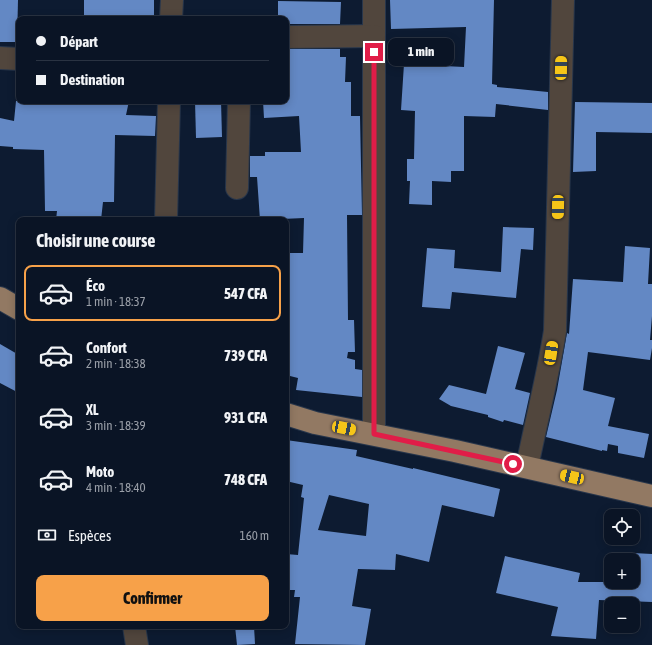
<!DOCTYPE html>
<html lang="fr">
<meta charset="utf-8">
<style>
:root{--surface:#0a1425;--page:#131d2d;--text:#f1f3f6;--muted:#999ea7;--line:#2a3342;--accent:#f7a149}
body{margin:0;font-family:"Asap Condensed",sans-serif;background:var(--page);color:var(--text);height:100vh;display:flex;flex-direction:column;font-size:15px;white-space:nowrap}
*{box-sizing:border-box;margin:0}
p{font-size:13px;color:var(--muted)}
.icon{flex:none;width:22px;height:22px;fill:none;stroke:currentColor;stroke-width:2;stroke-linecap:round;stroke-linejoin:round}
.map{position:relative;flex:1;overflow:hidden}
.details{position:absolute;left:16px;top:217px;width:273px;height:412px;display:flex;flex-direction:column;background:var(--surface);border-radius:8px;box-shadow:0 2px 10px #0003,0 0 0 1px var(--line)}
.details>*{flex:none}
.top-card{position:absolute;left:16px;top:16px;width:273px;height:88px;border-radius:8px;box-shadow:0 2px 10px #0003,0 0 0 1px var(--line);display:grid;align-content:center;height:88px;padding:0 20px;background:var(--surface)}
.controls{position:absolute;left:604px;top:509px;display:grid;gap:8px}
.controls a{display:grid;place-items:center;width:36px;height:36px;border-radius:8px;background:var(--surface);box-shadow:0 2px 10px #0003,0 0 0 1px var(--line);font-size:20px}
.end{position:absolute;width:18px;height:18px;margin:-9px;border:5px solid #e11d48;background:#fff;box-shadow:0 0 0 2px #fff}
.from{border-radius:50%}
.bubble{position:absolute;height:28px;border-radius:8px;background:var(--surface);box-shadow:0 2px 10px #0003,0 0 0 1px var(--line);font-size:13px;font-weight:800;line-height:28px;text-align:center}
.car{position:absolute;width:12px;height:24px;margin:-12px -6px;border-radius:5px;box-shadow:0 0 3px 1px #0007;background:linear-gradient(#f5c518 24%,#345 0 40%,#f5c518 0 76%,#345 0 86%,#f5c518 0)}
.top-card b{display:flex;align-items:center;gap:14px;height:38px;font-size:15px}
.top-card b+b{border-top:1px solid var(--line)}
.top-card i{width:10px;height:10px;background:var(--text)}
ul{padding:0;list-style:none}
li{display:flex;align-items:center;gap:12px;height:56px;margin:0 8px 6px;padding:0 12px;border:2px solid transparent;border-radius:8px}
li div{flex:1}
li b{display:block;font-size:15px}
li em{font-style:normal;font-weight:800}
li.on{border-color:var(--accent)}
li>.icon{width:36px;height:36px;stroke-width:1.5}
h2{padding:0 20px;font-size:18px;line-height:48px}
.pay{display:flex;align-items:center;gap:10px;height:44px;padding:0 20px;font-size:15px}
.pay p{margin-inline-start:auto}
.cta{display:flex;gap:8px;margin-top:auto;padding:8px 20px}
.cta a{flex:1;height:46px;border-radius:8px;background:var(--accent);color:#111;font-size:16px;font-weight:800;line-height:46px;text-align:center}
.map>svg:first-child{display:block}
.building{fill:#6388c4;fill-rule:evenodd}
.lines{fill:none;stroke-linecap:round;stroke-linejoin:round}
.minor-casing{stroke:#28364b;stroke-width:24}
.trunk-casing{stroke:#28364b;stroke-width:24}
.minor{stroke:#51463d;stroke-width:22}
.trunk{stroke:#927963;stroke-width:22}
.route{stroke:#e11d48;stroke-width:5}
</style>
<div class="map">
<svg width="652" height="645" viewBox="0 0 652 645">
<rect width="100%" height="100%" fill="#0d1b31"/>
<g class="building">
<polygon points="0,0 18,0 17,42 0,42"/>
<rect x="84" y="0" width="70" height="19"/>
<polygon points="390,0 494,0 492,84 497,85 497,87 548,92 548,110 496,104 495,117 464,116 464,171 451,171 451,182 432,181 432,205 409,204 410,181 407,181 407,159 414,159 415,111 401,110 404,64 464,67 466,27 391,29"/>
<polygon points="278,1 341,2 340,24 286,24 286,19 278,19"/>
<polygon points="286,49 340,49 340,57 346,57 345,82 351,82 351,116 360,116 362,215 347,215 348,320 354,320 355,352 348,352 347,358 355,360 355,369 362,370 362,397 296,390 298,378 286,375 286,253 303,253 304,218 260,220 257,177 250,177 250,156 265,156 265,152 301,152 299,116 264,118 263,101 286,101"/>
<polygon points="16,101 129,101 126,115 156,116 155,136 115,135 114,202 103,202 101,220 56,220 57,211 45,211 44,150 13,149 13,147 0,146 0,118 14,121"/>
<polygon points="195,101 221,101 222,137 196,138"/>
<polygon points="575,102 652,103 652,133 596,132 596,171 573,172"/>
<polygon points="503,227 534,228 533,250 521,249 516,298 452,292 450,309 422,307 427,248 455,250 454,268 501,272"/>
<polygon points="625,246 650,248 648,284 652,284 652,316 650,340 652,340 652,348 650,360 588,352 583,390 615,398 608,426 649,434 644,458 618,453 618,446 608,444 607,451 602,450 602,451 546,437 557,390 567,333 569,334 573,279 623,282"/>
<polygon points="0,344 19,355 19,393 0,383"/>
<polygon points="498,346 525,353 515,389 530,393 523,425 504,420 503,422 488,417 488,415 451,406 439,399 449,385 486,394"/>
<path d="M286,440L357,450L356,456L413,469V468L500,489L494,517L442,505L429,562L396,554L395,570L358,569L352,606L371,609L365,645L295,644L300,597H294L295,590H286V554L298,555L304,498L301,497L303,485L286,481ZM329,495L369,504L366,536L318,530Z"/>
<polygon points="633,553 652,554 652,602 599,600 596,639 551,636 558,607 496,593 505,556 580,573 578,582 633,582 633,560 615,560 615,558 633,559"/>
<polygon points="235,626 254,626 255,644 237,645"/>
</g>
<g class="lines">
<defs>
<g id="minor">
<polyline points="374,0 374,434"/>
<polyline points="171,19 172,0"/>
<polyline points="286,37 374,36"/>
<polyline points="0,58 19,59"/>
<polyline points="237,188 239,101"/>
<polyline points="166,220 169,101"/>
<path d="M527,467C536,422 548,376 555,331L563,0"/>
<polyline points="134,626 137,645"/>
</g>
<g id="trunk">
<polyline points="0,298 19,309"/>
<polyline points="286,414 315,423 455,451 652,496"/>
</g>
</defs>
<use href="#minor" class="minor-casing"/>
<use href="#trunk" class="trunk-casing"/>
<use href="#minor" class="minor"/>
<use href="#trunk" class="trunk"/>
</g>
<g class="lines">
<polyline class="route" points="374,52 374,434 513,464"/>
</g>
</svg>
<div class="controls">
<a><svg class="icon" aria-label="locate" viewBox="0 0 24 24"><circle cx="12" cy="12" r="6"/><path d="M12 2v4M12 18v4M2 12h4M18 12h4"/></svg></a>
<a>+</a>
<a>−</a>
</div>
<i class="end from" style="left:513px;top:464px"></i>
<i class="end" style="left:374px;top:52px"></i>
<div class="bubble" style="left:388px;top:38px;width:66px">1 min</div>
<i class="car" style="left:561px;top:68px;rotate:1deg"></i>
<i class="car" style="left:558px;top:207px;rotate:181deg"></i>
<i class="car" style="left:551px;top:353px;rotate:9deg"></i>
<i class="car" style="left:344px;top:428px;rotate:101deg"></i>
<i class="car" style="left:572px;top:477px;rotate:283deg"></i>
<div class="top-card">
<b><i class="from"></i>Départ</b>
<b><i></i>Destination</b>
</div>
<section class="details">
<h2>Choisir une course</h2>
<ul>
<li class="on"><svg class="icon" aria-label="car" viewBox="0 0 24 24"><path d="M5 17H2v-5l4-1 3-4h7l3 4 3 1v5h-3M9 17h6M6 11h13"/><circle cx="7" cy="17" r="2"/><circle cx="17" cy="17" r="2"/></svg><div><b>Éco</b><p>1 min · 18:37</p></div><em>547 CFA</em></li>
<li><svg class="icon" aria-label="car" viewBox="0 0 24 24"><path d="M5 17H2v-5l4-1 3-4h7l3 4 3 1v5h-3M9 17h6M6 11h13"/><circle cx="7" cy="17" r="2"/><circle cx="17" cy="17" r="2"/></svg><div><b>Confort</b><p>2 min · 18:38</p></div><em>739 CFA</em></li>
<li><svg class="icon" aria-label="car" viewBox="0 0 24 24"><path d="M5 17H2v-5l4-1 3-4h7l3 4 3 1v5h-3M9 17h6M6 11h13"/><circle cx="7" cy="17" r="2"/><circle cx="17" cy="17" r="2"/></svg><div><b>XL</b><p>3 min · 18:39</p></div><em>931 CFA</em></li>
<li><svg class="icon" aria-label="car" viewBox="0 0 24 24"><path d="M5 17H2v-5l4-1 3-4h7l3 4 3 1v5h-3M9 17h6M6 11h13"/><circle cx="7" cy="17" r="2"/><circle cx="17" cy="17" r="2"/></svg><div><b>Moto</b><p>4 min · 18:40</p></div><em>748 CFA</em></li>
</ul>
<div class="pay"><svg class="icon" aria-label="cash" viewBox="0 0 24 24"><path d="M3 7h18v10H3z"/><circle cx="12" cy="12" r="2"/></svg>Espèces<p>160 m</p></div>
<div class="cta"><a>Confirmer</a></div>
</section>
</div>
